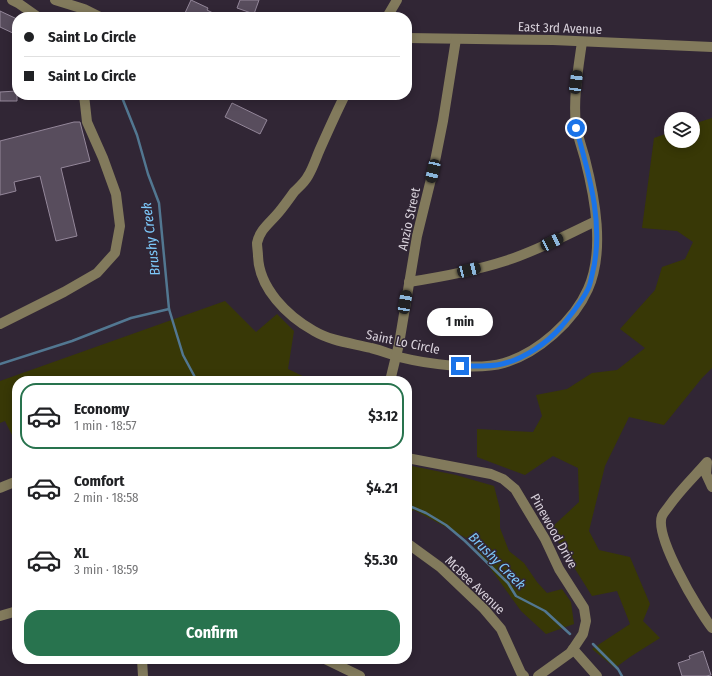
<!DOCTYPE html>
<meta charset="utf-8">
<style>
:root{--surface:#fff;--page:#f6f6f6;--text:#202124;--muted:#757577;--line:#e0e0e0;--accent:#28734e}
body{margin:0;font-family:"Fira Sans Condensed",sans-serif;background:var(--page);color:var(--text);height:100vh;display:flex;flex-direction:column;font-size:15px;white-space:nowrap}
*{box-sizing:border-box;margin:0}
p{font-size:13px;color:var(--muted)}
.icon{flex:none;width:22px;height:22px;fill:none;stroke:currentColor;stroke-width:2;stroke-linecap:round;stroke-linejoin:round}
.map{position:relative;flex:1;overflow:hidden}
.sheet{position:absolute;left:12px;top:376px;width:400px;height:288px;display:flex;flex-direction:column;background:var(--surface);border-radius:16px;box-shadow:0 2px 10px #0003}
.sheet>*{flex:none}
.top-card{position:absolute;left:12px;top:12px;width:400px;height:88px;border-radius:16px;box-shadow:0 2px 10px #0003;display:grid;align-content:center;height:88px;padding:0 12px;background:var(--surface)}
.fabs{position:absolute;left:664px;top:112px;display:grid;gap:8px}
.fabs a{display:grid;place-items:center;width:36px;height:36px;border-radius:50%;background:var(--surface);box-shadow:0 2px 10px #0003;font-size:20px}
.end{position:absolute;width:18px;height:18px;margin:-9px;border:5px solid #1a73e8;background:#fff;box-shadow:0 0 0 2px #fff}
.from{border-radius:50%}
.bubble{position:absolute;height:28px;border-radius:14px;background:var(--surface);box-shadow:0 2px 10px #0003;font-size:13px;font-weight:700;line-height:28px;text-align:center}
.car{position:absolute;width:12px;height:24px;margin:-12px -6px;border-radius:5px;box-shadow:0 0 3px 1px #0007;background:linear-gradient(#222 24%,#8ab4d8 0 40%,#222 0 76%,#8ab4d8 0 86%,#222 0)}
.top-card b{display:flex;align-items:center;gap:14px;height:38px;font-size:15px}
.top-card b+b{border-top:1px solid var(--line)}
.top-card i{width:10px;height:10px;background:var(--text)}
ul{padding:7px 0 0;list-style:none}
li{display:flex;align-items:center;gap:12px;height:66px;margin:0 8px 6px;padding:0 4px;border:2px solid transparent;border-radius:16px}
li div{flex:1}
li b{display:block;font-size:15px}
li em{font-style:normal;font-weight:700}
li.on{border-color:var(--accent)}
li>.icon{width:36px;height:36px;stroke-width:1.5}
.action{display:flex;gap:8px;margin-top:auto;padding:8px 12px}
.action a{flex:1;height:46px;border-radius:16px;background:var(--accent);color:#fff;font-size:16px;font-weight:700;line-height:46px;text-align:center}
.map>svg:first-child{display:block}
.green{fill:#383806}
.lines{fill:none;stroke-linecap:round;stroke-linejoin:round}
.stream{stroke:#527791;stroke-width:2.5}
.building{fill:#584d5d;stroke:#94879a}
.minor{stroke:#827a5c;stroke-width:10}
.route{stroke:#1a73e8;stroke-width:5}
.labels{text-anchor:middle;dominant-baseline:central;stroke-width:3;stroke-linejoin:round;paint-order:stroke}
.street-label{font-size:13px;fill:#d8d1db;stroke:#312635}
.water-label{font-size:14px;font-style:italic;fill:#7dc8fa;stroke:#312635}
</style>
<div class="map">
<svg width="712" height="676" viewBox="0 0 712 676">
<rect width="100%" height="100%" fill="#312635"/>
<g class="green">
<polygon points="712,118 712,368 702,378 664,425 629,417 605,466 589,531 599,550 630,557 650,604 643,621 660,638 630,657 615,668 592,649 630,624 617,591 592,596 550,529 579,502 578,468 553,456 525,475 477,457 477,429 533,432 542,416 536,395 567,389 592,373 617,370 645,348 620,329 655,290 662,267 685,259 693,242 677,231 642,228 654,138 671,132 671,141 693,141 693,124"/>
<polygon points="225,301 256,332 277,314 294,331 288,369 313,381 117,381 116,377 98,381 17,381 17,434 13,437 5,421 0,423 0,381"/>
<polygon points="407,465 456,475 494,486 500,509 500,528 509,551 524,563 537,582 547,593 562,589 571,602 574,624 546,634 521,611 470,540 414,510 407,514"/>
</g>
<g class="lines">
<g class="stream">
<polyline points="121,95 137,135 148,174 159,203 169,309 183,355 197,381"/>
<polyline points="0,364 72,341 131,318 169,309"/>
<polyline points="407,505 426,513 446,525 465,541 508,583 516,596 545,611 570,634"/>
<polyline points="593,644 618,669 622,676"/>
</g>
</g>
<g class="building">
<polygon points="191,0 208,8 207,10 221,17 194,17 185,13"/>
<polygon points="240,0 259,0 254,14 237,8"/>
<polygon points="0,11 17,19 17,35 0,27"/>
<polygon points="17,91 17,101 0,101 0,92"/>
<polygon points="232,103 267,120 260,134 225,117"/>
<polygon points="74,122 80,122 90,161 61,168 77,236 56,241 40,176 14,182 16,191 0,195 0,141"/>
<polygon points="703,651 711,675 706,676 682,676 678,663 690,659 689,656"/>
</g>
<g class="lines">
<g class="minor">
<polyline points="12,0 18,3 38,17"/>
<polyline points="55,0 84,9 100,17"/>
<polyline points="387,17 397,0"/>
<polyline points="407,38 553,40 712,47"/>
<path d="M345,95C336,113 328,131 320,149C316,158 313,168 308,176C305,182 299,187 294,192C289,199 284,206 279,212C270,223 260,229 257,243C257,247 258,252 258,256C259,288 287,316 314,331C331,341 351,343 371,348C380,350 390,354 399,357C427,364 477,371 504,363C538,353 574,321 588,289C605,251 595,198 585,159C582,148 578,137 576,126C573,98 578,70 582,42"/>
<path d="M409,282C441,277 474,271 505,261C537,251 566,235 596,221"/>
<polyline points="0,324 64,292 97,273 115,253 120,226 116,194 103,158 87,122 84,95"/>
<polyline points="390,381 399,344 417,236 433,171 443,121 456,39"/>
<polyline points="407,458 491,474 503,479 515,489 545,539 559,569 584,608 586,621 583,634 573,649 570,653 538,676"/>
<path d="M712,487L706,474L707,462C695,476 680,490 669,506C667,509 664,512 662,516C654,536 698,610 712,628"/>
<polyline points="0,488 17,481"/>
<polyline points="407,543 440,567 484,609 501,629 521,673 524,676"/>
<polyline points="0,616 17,611"/>
<polyline points="573,649 597,676"/>
<polyline points="142,659 143,676"/>
<polyline points="325,659 360,676"/>
</g>
</g>
<g class="lines">
<path class="route" d="M460,366C474,366 489,367 502,364C524,359 547,343 561,327C571,315 581,303 588,289C590,285 591,280 592,275C605,227 589,174 576,128"/>
</g>
<g class="labels">
<g class="street-label">
<text transform="translate(560 28) rotate(2)">East 3rd Avenue</text>
<text transform="translate(409 219) rotate(-78)">Anzio Street</text>
<text transform="translate(403 342) rotate(12)">Saint Lo Circle</text>
<text transform="translate(554 531) rotate(61)">Pinewood Drive</text>
<text transform="translate(475 585) rotate(44)">McBee Avenue</text>
</g>
<g class="water-label">
<text transform="translate(151 239) rotate(-97)">Brushy Creek</text>
<text transform="translate(497 561) rotate(45)">Brushy Creek</text>
</g>
</g>
</svg>
<div class="fabs">
<a><svg class="icon" aria-label="layers" viewBox="0 0 24 24"><path d="M12 4l9 5-9 5-9-5zM3 14l9 5 9-5"/></svg></a>
</div>
<i class="end from" style="left:576px;top:128px"></i>
<i class="end" style="left:460px;top:366px"></i>
<div class="bubble" style="left:427px;top:308px;width:66px">1 min</div>
<i class="car" style="left:576px;top:82px;rotate:7deg"></i>
<i class="car" style="left:433px;top:171px;rotate:193deg"></i>
<i class="car" style="left:552px;top:242px;rotate:64deg"></i>
<i class="car" style="left:469px;top:270px;rotate:76deg"></i>
<i class="car" style="left:405px;top:302px;rotate:10deg"></i>
<div class="top-card">
<b><i class="from"></i>Saint Lo Circle</b>
<b><i></i>Saint Lo Circle</b>
</div>
<section class="sheet">
<ul>
<li class="on"><svg class="icon" aria-label="car" viewBox="0 0 24 24"><path d="M5 17H2v-5l4-1 3-4h7l3 4 3 1v5h-3M9 17h6M6 11h13"/><circle cx="7" cy="17" r="2"/><circle cx="17" cy="17" r="2"/></svg><div><b>Economy</b><p>1 min · 18:57</p></div><em>$3.12</em></li>
<li><svg class="icon" aria-label="car" viewBox="0 0 24 24"><path d="M5 17H2v-5l4-1 3-4h7l3 4 3 1v5h-3M9 17h6M6 11h13"/><circle cx="7" cy="17" r="2"/><circle cx="17" cy="17" r="2"/></svg><div><b>Comfort</b><p>2 min · 18:58</p></div><em>$4.21</em></li>
<li><svg class="icon" aria-label="car" viewBox="0 0 24 24"><path d="M5 17H2v-5l4-1 3-4h7l3 4 3 1v5h-3M9 17h6M6 11h13"/><circle cx="7" cy="17" r="2"/><circle cx="17" cy="17" r="2"/></svg><div><b>XL</b><p>3 min · 18:59</p></div><em>$5.30</em></li>
</ul>
<div class="action"><a>Confirm</a></div>
</section>
</div>
